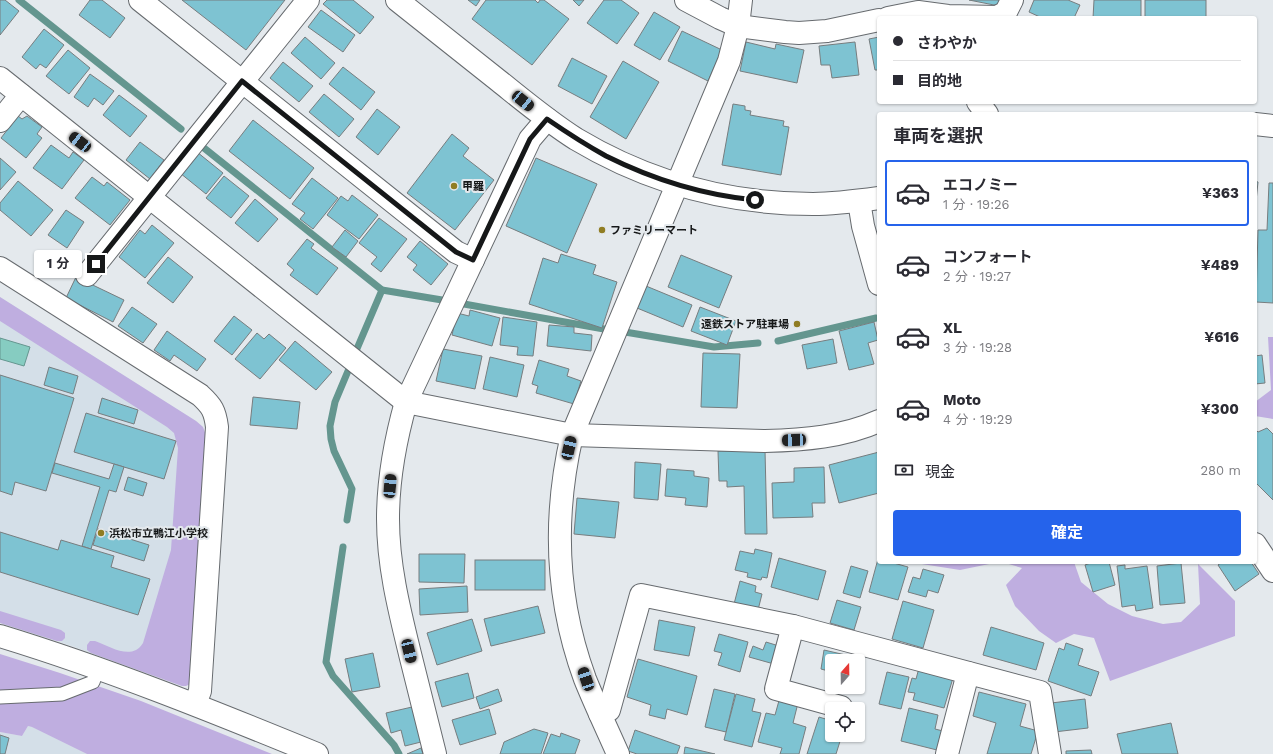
<!DOCTYPE html>
<html lang="ja">
<meta charset="utf-8">
<style>
:root{--surface:#fff;--page:#f7f7f7;--text:#2b2b33;--muted:#7c7c81;--line:#e1e1e2;--accent:#2563eb}
body{margin:0;font-family:"Work Sans","Noto Sans JP",sans-serif;background:var(--page);color:var(--text);height:100vh;display:flex;flex-direction:column;font-size:15px;white-space:nowrap}
*{box-sizing:border-box;margin:0}
p{font-size:13px;color:var(--muted)}
.icon{flex:none;width:22px;height:22px;fill:none;stroke:currentColor;stroke-width:2;stroke-linecap:round;stroke-linejoin:round}
.map{position:relative;flex:1;overflow:hidden}
.panel{position:absolute;left:877px;top:112px;width:380px;height:452px;display:flex;flex-direction:column;background:var(--surface);border-radius:4px;box-shadow:0 1px 3px #0004}
.panel>*{flex:none}
.top-card{position:absolute;left:877px;top:16px;width:380px;height:88px;border-radius:4px;box-shadow:0 1px 3px #0004;display:grid;align-content:center;height:88px;padding:0 16px;background:var(--surface)}
.needle{width:26px;rotate:20deg}
.fabs{position:absolute;left:825px;top:654px;display:grid;gap:8px}
.fabs a{display:grid;place-items:center;width:40px;height:40px;border-radius:4px;background:var(--surface);box-shadow:0 1px 3px #0004;font-size:20px}
.end{position:absolute;width:18px;height:18px;margin:-9px;border:5px solid #161819;background:#fff;box-shadow:0 0 0 2px #fff}
.from{border-radius:50%}
.bubble{position:absolute;height:28px;border-radius:4px;background:var(--surface);box-shadow:0 1px 3px #0004;font-size:13px;font-weight:700;line-height:28px;text-align:center}
.car{position:absolute;width:12px;height:24px;margin:-12px -6px;border-radius:5px;box-shadow:0 0 3px 1px #0007;background:linear-gradient(#222 24%,#8ab4d8 0 40%,#222 0 76%,#8ab4d8 0 86%,#222 0)}
.top-card b{display:flex;align-items:center;gap:14px;height:38px;font-size:15px}
.top-card b+b{border-top:1px solid var(--line)}
.top-card i{width:10px;height:10px;background:var(--text)}
ul{padding:0;list-style:none}
li{display:flex;align-items:center;gap:12px;height:66px;margin:0 8px 6px;padding:0 8px;border:2px solid transparent;border-radius:4px}
li div{flex:1}
li b{display:block;font-size:15px}
li em{font-style:normal;font-weight:700}
li.current{border-color:var(--accent)}
li>.icon{width:36px;height:36px;stroke-width:1.5}
h2{padding:0 16px;font-size:18px;line-height:48px}
.pay{display:flex;align-items:center;gap:10px;height:44px;padding:0 16px;font-size:15px}
.pay p{margin-inline-start:auto}
.action{display:flex;gap:8px;margin-top:auto;padding:8px 16px}
.action a{flex:1;height:46px;border-radius:4px;background:var(--accent);color:#fff;font-size:16px;font-weight:700;line-height:46px;text-align:center}
.map>svg:first-child{display:block}
.built{fill:#d4dfe8}
.forest{fill:#bfaee0}
.water{fill:#86ccc1;stroke:#64968f}
.lines{fill:none;stroke-linecap:round;stroke-linejoin:round}
.stream{stroke:#64968f;stroke-width:7}
.building{fill:#7ec3d2;stroke:#777d7f}
.lane-casing{stroke:#676b6f;stroke-width:15}
.street-casing{stroke:#676b6f;stroke-width:24}
.secondary-casing{stroke:#676b6f;stroke-width:24}
.lane{stroke:#fff;stroke-width:13}
.street{stroke:#fff;stroke-width:22}
.secondary{stroke:#fff;stroke-width:22}
.route{stroke:#161819;stroke-width:5}
.poi-dot{fill:#907d23;stroke:#e4e9ed;stroke-width:1.5}
.labels{text-anchor:middle;dominant-baseline:central;stroke-width:4;stroke-linejoin:round;paint-order:stroke}
.poi-label{font-size:11px;font-weight:bold;fill:#161819;stroke:#e4e9ed;text-anchor:start}
</style>
<div class="map">
<svg width="1273" height="754" viewBox="0 0 1273 754">
<rect width="100%" height="100%" fill="#e4e9ed"/>
<g class="built">
<polygon points="0,297 196,421 203,427 186,686 182,686 69,645 0,623"/>
<polygon points="28,726 33,727 87,754 0,754 0,732 22,736"/>
</g>
<g class="forest">
<path d="M0,297L196,421L203,427L206,435L190,684L186,686H182L91,653L87,650V645L90,641H95C111,647 132,661 143,643L171,550L178,448L174,433L167,427L0,321Z"/>
<polygon points="1268,337 1273,337 1273,419 1255,416 1255,402 1271,390"/>
<polygon points="909,562 999,562 960,570"/>
<polygon points="1002,562 1074,562 1081,582 1108,604 1132,616 1163,624 1181,622 1200,604 1198,564 1235,601 1235,636 1110,681 1094,638 1074,634 1056,643 1039,631 1015,606 1006,585 1022,568"/>
<polygon points="0,611 61,630 65,633 65,638 62,641 57,641 0,623"/>
<polygon points="0,654 60,673 141,701 272,754 87,754 32,727 28,726 22,736 0,732"/>
</g>
<polygon class="water" points="0,338 30,347 24,366 0,359"/>
<g class="lines">
<g class="stream">
<polyline points="19,0 181,129"/>
<polyline points="204,148 382,290 442,300"/>
<polyline points="464,304 604,329"/>
<polyline points="625,332 714,347 758,343"/>
<polyline points="778,341 876,318"/>
<polyline points="356,351 382,290"/>
<polyline points="347,520 352,489 334,451 331,439 330,426 335,402 348,371"/>
<polyline points="343,547 326,662 333,676 394,745 399,754"/>
</g>
</g>
<g class="building">
<polygon points="0,0 5,0 19,11 0,35"/>
<polygon points="90,0 102,0 125,18 110,38 79,15"/>
<polygon points="182,0 285,0 246,50"/>
<polygon points="327,0 353,0 374,17 360,34 323,4"/>
<polygon points="468,0 480,0 476,6"/>
<polygon points="486,0 535,0 538,3 540,0 544,0 569,19 532,65 472,19"/>
<polygon points="573,0 584,0 579,6"/>
<polygon points="604,0 621,0 639,13 617,44 587,23"/>
<polygon points="969,0 1000,0 999,6"/>
<polygon points="1034,0 1068,0 1080,5 1074,18 1040,18 1040,17 1029,12"/>
<polygon points="1094,0 1141,0 1141,17 1145,17 1145,0 1206,0 1206,18 1093,18"/>
<polygon points="321,10 355,35 343,52 308,27"/>
<polygon points="654,12 680,27 660,60 634,45"/>
<polygon points="44,29 64,45 46,68 40,64 36,69 22,57"/>
<polygon points="682,31 722,50 708,81 668,61"/>
<polygon points="305,37 335,63 321,79 291,53"/>
<polygon points="879,37 879,70 875,70 869,39"/>
<polygon points="746,42 775,49 776,44 804,50 797,83 740,71"/>
<polygon points="855,42 859,75 832,78 830,65 821,65 819,46"/>
<polygon points="68,50 90,68 69,94 46,76"/>
<polygon points="572,58 607,76 592,104 558,86"/>
<polygon points="623,61 659,82 626,139 590,117"/>
<polygon points="283,62 313,86 299,102 270,78"/>
<polygon points="343,67 375,92 361,110 329,84"/>
<polygon points="90,74 114,91 103,105 94,98 88,107 74,97"/>
<polygon points="324,94 354,119 339,137 309,112"/>
<polygon points="119,95 147,116 130,137 103,115"/>
<polygon points="733,104 745,106 745,110 751,111 750,115 784,121 783,126 789,127 781,175 722,165"/>
<polygon points="377,109 400,127 378,155 356,137"/>
<polygon points="18,116 22,119 27,116 42,127 37,134 42,138 26,158 1,138"/>
<polygon points="253,120 314,168 290,199 229,151"/>
<polygon points="452,134 469,148 463,156 494,180 455,230 407,193"/>
<polygon points="140,142 164,160 150,179 126,160"/>
<polygon points="51,145 69,158 73,152 84,160 62,189 33,168"/>
<polygon points="197,152 223,173 206,194 180,173"/>
<polygon points="0,158 16,172 0,190"/>
<polygon points="536,158 597,184 567,253 506,226"/>
<polygon points="224,176 249,196 231,218 206,198"/>
<polygon points="92,177 104,186 107,182 130,200 110,225 75,198"/>
<polygon points="312,178 338,198 313,229 300,219 305,213 292,204"/>
<polygon points="18,181 53,210 31,236 0,210 0,203"/>
<polygon points="1255,181 1258,182 1255,211"/>
<polygon points="1269,183 1273,183 1273,303 1256,302 1258,230 1267,230"/>
<polygon points="352,195 378,215 359,239 327,215 341,196 348,201"/>
<polygon points="255,199 278,219 258,242 235,223"/>
<polygon points="66,210 84,222 67,248 48,235"/>
<polygon points="379,218 407,239 381,272 371,264 377,257 359,243"/>
<polygon points="152,225 174,243 145,278 119,257 140,230 145,234"/>
<polygon points="345,230 358,241 346,257 332,247"/>
<polygon points="307,239 314,244 311,248 338,268 317,295 290,275 294,270 287,264"/>
<polygon points="420,241 448,264 431,285 413,270 417,265 407,257"/>
<polygon points="561,254 596,265 593,274 617,282 602,328 529,304 543,258 558,263"/>
<polygon points="681,255 732,276 719,308 668,287"/>
<polygon points="168,257 193,277 173,303 147,283"/>
<polygon points="76,277 124,300 113,322 66,298"/>
<polygon points="646,286 692,305 683,327 637,308"/>
<polygon points="132,307 157,324 143,343 118,326"/>
<polygon points="700,307 736,321 727,345 691,331"/>
<polygon points="1255,309 1256,309 1255,348"/>
<polygon points="470,310 500,318 492,346 452,335 457,313 469,316"/>
<polygon points="234,316 252,330 232,355 214,341"/>
<polygon points="503,317 537,322 533,356 517,355 518,347 500,345"/>
<polygon points="874,322 878,340 868,343 874,364 849,370 839,331"/>
<polygon points="549,325 574,327 574,333 592,335 591,351 547,346"/>
<polygon points="167,331 206,359 197,371 174,355 170,361 154,350"/>
<polygon points="257,333 264,339 269,334 286,348 260,379 235,359"/>
<polygon points="833,339 837,363 807,369 802,345"/>
<polygon points="295,341 332,372 316,390 279,360"/>
<polygon points="443,349 482,356 475,389 436,381"/>
<polygon points="703,353 740,354 737,408 701,407"/>
<polygon points="1262,355 1265,383 1255,384 1255,356"/>
<polygon points="490,357 524,365 517,397 483,389"/>
<polygon points="539,360 569,369 567,376 581,381 574,404 536,393 538,386 532,384"/>
<polygon points="49,367 78,376 73,394 44,385"/>
<polygon points="0,375 74,398 46,491 15,482 12,495 0,491"/>
<polygon points="253,397 300,402 297,429 250,425"/>
<polygon points="102,398 138,410 134,424 98,413"/>
<polygon points="86,413 176,441 164,479 74,452"/>
<polygon points="1267,428 1273,434 1273,500 1255,482 1255,429 1258,432"/>
<polygon points="765,450 767,534 745,534 744,486 727,487 727,481 719,481 718,451"/>
<polygon points="879,452 879,493 839,503 829,465"/>
<polygon points="635,462 661,464 658,500 634,498"/>
<polygon points="55,463 109,479 114,464 124,467 116,492 109,490 91,549 82,546 100,487 52,473"/>
<polygon points="824,467 825,503 812,503 813,517 773,518 772,483 794,482 794,468"/>
<polygon points="667,469 694,471 694,476 709,478 707,507 685,505 686,498 665,496"/>
<polygon points="128,477 147,483 143,496 124,490"/>
<polygon points="577,498 619,502 615,538 574,534"/>
<polygon points="98,529 149,545 144,561 93,545"/>
<polygon points="0,532 58,550 61,540 114,556 111,567 150,579 138,615 0,572"/>
<polygon points="755,549 772,553 767,578 762,577 761,580 747,577 748,573 735,570 740,551 754,554"/>
<polygon points="419,554 465,554 464,583 419,582"/>
<polygon points="779,558 826,571 818,600 771,587"/>
<polygon points="878,559 879,562 890,562 908,567 898,600 869,592"/>
<rect x="475" y="560" width="70" height="30"/>
<polygon points="1093,562 1109,562 1115,585 1093,592 1085,565"/>
<polygon points="1222,562 1251,562 1259,574 1235,591 1218,565"/>
<polygon points="1181,563 1185,603 1160,605 1157,566"/>
<polygon points="1125,565 1125,569 1147,566 1153,608 1136,611 1135,605 1122,607 1117,566"/>
<polygon points="851,566 868,571 860,598 843,593"/>
<polygon points="923,569 944,575 938,593 928,590 926,597 908,592 913,577 920,579"/>
<polygon points="740,581 756,586 755,592 762,594 758,610 734,604"/>
<polygon points="467,586 468,612 420,615 419,589"/>
<polygon points="837,600 861,607 854,630 830,623"/>
<polygon points="903,601 934,610 923,648 892,639"/>
<polygon points="538,606 545,633 491,646 484,619"/>
<polygon points="472,619 482,651 437,665 427,633"/>
<polygon points="659,620 695,627 689,656 654,650"/>
<polygon points="991,627 1044,643 1036,670 983,655"/>
<polygon points="719,634 748,642 740,672 718,665 722,653 714,651"/>
<polygon points="766,642 779,646 774,664 749,657 753,646 763,650"/>
<polygon points="1066,643 1083,649 1078,665 1099,672 1091,696 1048,681 1059,648 1064,650"/>
<polygon points="824,650 850,656 849,661 832,661 832,672 821,669"/>
<polygon points="373,653 380,687 352,692 345,659"/>
<polygon points="638,659 697,676 687,715 667,709 665,719 649,715 651,705 627,697"/>
<polygon points="919,668 953,678 944,708 913,700 915,693 908,692 912,678 916,679"/>
<polygon points="887,672 909,677 901,709 879,704"/>
<polygon points="468,673 474,698 442,707 435,682"/>
<polygon points="498,689 502,701 480,709 476,697"/>
<polygon points="714,689 735,694 726,732 705,727"/>
<polygon points="979,692 1026,704 1020,726 1038,731 1031,754 987,754 996,723 973,716"/>
<polygon points="736,694 755,699 752,711 761,713 752,747 724,740"/>
<polygon points="780,697 798,703 793,723 806,727 799,754 780,754 782,748 758,742 766,713 775,715"/>
<polygon points="1085,699 1088,728 1054,732 1051,703"/>
<polygon points="412,707 421,742 405,746 401,730 391,733 386,713"/>
<polygon points="909,708 938,715 935,729 943,731 937,750 901,741"/>
<polygon points="489,709 496,734 460,745 452,720"/>
<polygon points="819,717 832,721 832,735 842,735 836,754 807,754"/>
<polygon points="1171,723 1178,754 1122,754 1117,734"/>
<polygon points="534,729 548,733 541,754 500,754 504,742"/>
<polygon points="635,730 680,746 677,754 637,754 628,751"/>
<polygon points="561,733 580,740 575,754 543,754 551,734 560,737"/>
<polygon points="0,735 9,738 5,754 0,754"/>
<polygon points="685,747 715,754 684,754"/>
<polygon points="421,748 423,754 407,754"/>
<polygon points="1091,750 1092,754 1066,754 1066,751"/>
</g>
<g class="lines">
<defs>
<polyline id="lane" points="0,697 62,694 93,682 98,668"/>
<g id="street">
<polyline points="140,0 456,252 473,260"/>
<polyline points="686,0 720,18 738,26 785,32 799,33 827,31 879,20"/>
<polyline points="888,18 918,12 948,16 997,17 1006,12 1012,0"/>
<path d="M0,78L406,402L572,435L765,441C804,440 843,437 879,421"/>
<polyline points="978,102 987,114"/>
<polyline points="0,121 21,95"/>
<polyline points="859,201 863,226 879,284"/>
<path d="M0,268L200,395C212,406 215,411 217,427L200,691L195,704"/>
<polyline points="87,275 308,0"/>
<polyline points="1255,544 1273,571"/>
<polyline points="793,626 776,689 841,707"/>
<path d="M0,636C108,669 212,711 317,754"/>
<polyline points="600,714 609,710 641,595 793,626 1040,692 1050,754"/>
<path d="M435,754C427,721 418,687 410,654C399,609 388,565 388,519C388,479 395,441 406,402L530,139L547,119"/>
<path d="M618,754C607,729 595,704 585,679C556,600 553,517 572,435L729,61L738,26L741,0"/>
<polyline points="947,754 968,673"/>
</g>
<g id="secondary">
<path d="M397,0C431,27 465,54 499,81C524,101 549,122 576,139C648,182 729,204 813,204C835,204 857,201 879,198"/>
<polyline points="1255,124 1273,126"/>
</g>
</defs>
<use href="#lane" class="lane-casing"/>
<use href="#street" class="street-casing"/>
<use href="#secondary" class="secondary-casing"/>
<use href="#lane" class="lane"/>
<use href="#street" class="street"/>
<use href="#secondary" class="secondary"/>
</g>
<g class="lines">
<path class="route" d="M96,264L242,81L456,252L473,260L530,139L547,119C566,132 586,145 606,156C652,179 704,195 755,200"/>
</g>
<g class="poi-dot">
<circle cx="454" cy="186" r="4"/>
<circle cx="602" cy="230" r="4"/>
<circle cx="797" cy="324" r="4"/>
<circle cx="101" cy="533" r="4"/>
</g>
<g class="labels">
<g class="poi-label">
<text x="462" y="186">甲羅</text>
<text x="610" y="230">ファミリーマート</text>
<text x="789" y="324" text-anchor="end">遠鉄ストア駐車場</text>
<text x="109" y="533">浜松市立鴨江小学校</text>
</g>
</g>
</svg>
<div class="fabs">
<a><svg class="needle" viewBox="-14 -14 28 28"><path d="M0-13l5 13h-10z" fill="#e53935"/><path d="M0 13l5-13h-10z" fill="#7c7c81"/></svg></a>
<a><svg class="icon" aria-label="locate" viewBox="0 0 24 24"><circle cx="12" cy="12" r="6"/><path d="M12 2v4M12 18v4M2 12h4M18 12h4"/></svg></a>
</div>
<i class="end from" style="left:755px;top:200px"></i>
<i class="end" style="left:96px;top:264px"></i>
<div class="bubble" style="left:34px;top:250px;width:48px">1 分</div>
<i class="car" style="left:523px;top:101px;rotate:129deg"></i>
<i class="car" style="left:80px;top:142px;rotate:308deg"></i>
<i class="car" style="left:794px;top:440px;rotate:268deg"></i>
<i class="car" style="left:569px;top:448px;rotate:13deg"></i>
<i class="car" style="left:390px;top:486px;rotate:5deg"></i>
<i class="car" style="left:409px;top:651px;rotate:166deg"></i>
<i class="car" style="left:586px;top:679px;rotate:341deg"></i>
<div class="top-card">
<b><i class="from"></i>さわやか</b>
<b><i></i>目的地</b>
</div>
<section class="panel">
<h2>車両を選択</h2>
<ul>
<li class="current"><svg class="icon" aria-label="car" viewBox="0 0 24 24"><path d="M5 17H2v-5l4-1 3-4h7l3 4 3 1v5h-3M9 17h6M6 11h13"/><circle cx="7" cy="17" r="2"/><circle cx="17" cy="17" r="2"/></svg><div><b>エコノミー</b><p>1 分 · 19:26</p></div><em>¥363</em></li>
<li><svg class="icon" aria-label="car" viewBox="0 0 24 24"><path d="M5 17H2v-5l4-1 3-4h7l3 4 3 1v5h-3M9 17h6M6 11h13"/><circle cx="7" cy="17" r="2"/><circle cx="17" cy="17" r="2"/></svg><div><b>コンフォート</b><p>2 分 · 19:27</p></div><em>¥489</em></li>
<li><svg class="icon" aria-label="car" viewBox="0 0 24 24"><path d="M5 17H2v-5l4-1 3-4h7l3 4 3 1v5h-3M9 17h6M6 11h13"/><circle cx="7" cy="17" r="2"/><circle cx="17" cy="17" r="2"/></svg><div><b>XL</b><p>3 分 · 19:28</p></div><em>¥616</em></li>
<li><svg class="icon" aria-label="car" viewBox="0 0 24 24"><path d="M5 17H2v-5l4-1 3-4h7l3 4 3 1v5h-3M9 17h6M6 11h13"/><circle cx="7" cy="17" r="2"/><circle cx="17" cy="17" r="2"/></svg><div><b>Moto</b><p>4 分 · 19:29</p></div><em>¥300</em></li>
</ul>
<div class="pay"><svg class="icon" aria-label="cash" viewBox="0 0 24 24"><path d="M3 7h18v10H3z"/><circle cx="12" cy="12" r="2"/></svg>現金<p>280 m</p></div>
<div class="action"><a>確定</a></div>
</section>
</div>
